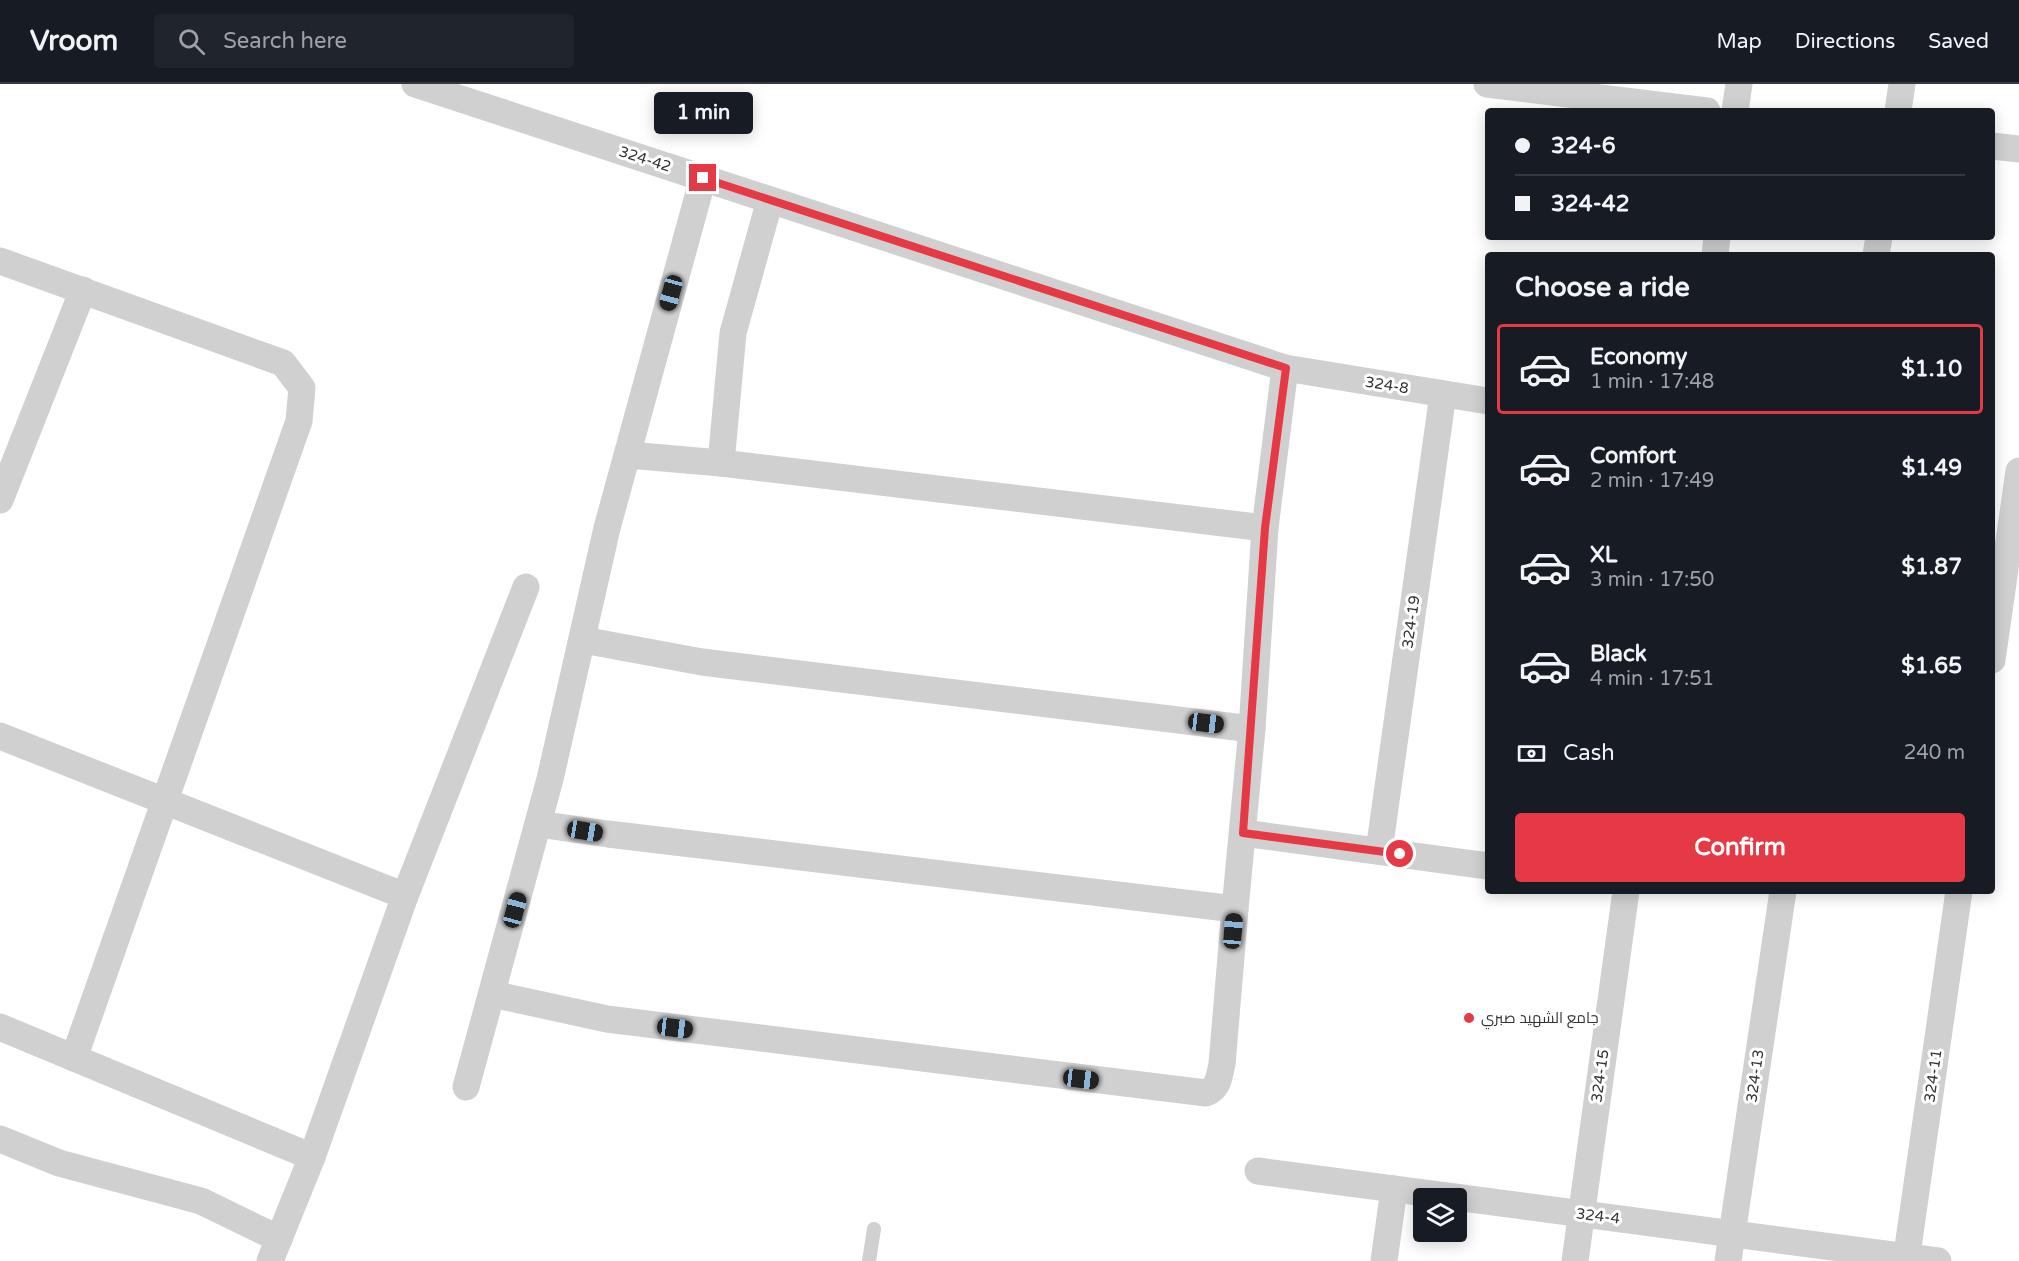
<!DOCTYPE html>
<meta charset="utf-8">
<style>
:root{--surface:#171b24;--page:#20242c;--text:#f1f3f6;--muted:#9ea1a6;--line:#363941;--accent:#e63946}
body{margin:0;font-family:"Varela Round",Cairo,sans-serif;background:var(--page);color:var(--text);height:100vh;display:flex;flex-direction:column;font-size:22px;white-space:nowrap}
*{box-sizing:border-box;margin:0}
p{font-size:20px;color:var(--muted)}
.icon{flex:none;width:33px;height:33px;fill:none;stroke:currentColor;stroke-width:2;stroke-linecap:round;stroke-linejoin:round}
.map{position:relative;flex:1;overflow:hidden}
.drawer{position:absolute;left:1485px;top:168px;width:510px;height:642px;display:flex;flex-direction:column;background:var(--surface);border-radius:6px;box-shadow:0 3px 15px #0003}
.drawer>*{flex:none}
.top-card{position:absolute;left:1485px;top:24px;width:510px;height:132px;border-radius:6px;box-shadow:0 3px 15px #0003;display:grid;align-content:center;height:132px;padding:0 30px;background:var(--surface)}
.buttons{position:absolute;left:1413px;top:1104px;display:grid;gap:12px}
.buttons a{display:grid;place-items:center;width:54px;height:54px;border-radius:6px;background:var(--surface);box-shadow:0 3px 15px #0003;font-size:30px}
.end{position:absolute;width:27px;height:27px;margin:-14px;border:8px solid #e63946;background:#fff;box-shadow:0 0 0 3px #fff}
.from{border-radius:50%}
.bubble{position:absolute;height:42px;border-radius:6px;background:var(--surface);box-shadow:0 3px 15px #0003;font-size:20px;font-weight:700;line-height:42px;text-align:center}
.car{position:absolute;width:18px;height:36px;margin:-18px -9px;border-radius:8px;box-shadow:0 0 4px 2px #0007;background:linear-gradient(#222 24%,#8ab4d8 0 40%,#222 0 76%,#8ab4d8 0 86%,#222 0)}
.top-card b{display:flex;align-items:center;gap:21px;height:57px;font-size:22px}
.top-card b+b{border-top:2px solid var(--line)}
.top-card i{width:15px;height:15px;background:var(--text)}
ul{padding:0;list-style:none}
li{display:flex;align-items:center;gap:18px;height:90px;margin:0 12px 9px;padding:0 18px;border:3px solid transparent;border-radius:6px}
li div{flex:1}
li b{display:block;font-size:22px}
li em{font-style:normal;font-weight:700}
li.current{border-color:var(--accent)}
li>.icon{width:54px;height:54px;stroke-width:1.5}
h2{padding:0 30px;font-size:27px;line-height:72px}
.pay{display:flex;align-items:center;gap:15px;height:66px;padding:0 30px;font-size:22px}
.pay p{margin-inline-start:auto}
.button{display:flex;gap:12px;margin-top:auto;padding:12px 30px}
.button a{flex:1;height:69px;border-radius:6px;background:var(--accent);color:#fff;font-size:24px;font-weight:700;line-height:69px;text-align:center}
header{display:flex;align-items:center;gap:36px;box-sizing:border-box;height:84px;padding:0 30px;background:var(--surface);border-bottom:2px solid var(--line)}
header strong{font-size:28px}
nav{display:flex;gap:33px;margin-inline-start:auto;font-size:21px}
.search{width:420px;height:54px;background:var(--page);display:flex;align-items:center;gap:15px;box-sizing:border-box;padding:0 21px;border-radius:6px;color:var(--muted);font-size:22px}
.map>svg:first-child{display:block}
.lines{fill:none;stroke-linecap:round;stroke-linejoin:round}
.service{stroke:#d0d0d0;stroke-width:14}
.minor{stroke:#d0d0d0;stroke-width:27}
.route{stroke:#e63946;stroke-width:8}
.poi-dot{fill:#e63946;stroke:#fff;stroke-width:2}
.labels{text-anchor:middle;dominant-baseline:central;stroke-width:6;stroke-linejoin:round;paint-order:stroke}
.street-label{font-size:15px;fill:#333;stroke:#fff}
.poi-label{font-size:15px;fill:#333;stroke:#fff;text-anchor:start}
</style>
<header>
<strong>Vroom</strong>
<div class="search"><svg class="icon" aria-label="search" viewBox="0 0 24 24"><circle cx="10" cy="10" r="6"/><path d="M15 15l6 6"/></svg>Search here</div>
<nav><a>Map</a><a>Directions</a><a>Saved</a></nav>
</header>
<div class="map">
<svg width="2019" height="1177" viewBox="0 0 2019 1177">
<rect width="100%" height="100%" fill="#fff"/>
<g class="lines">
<polyline class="service" points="869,1177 874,1145"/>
<g class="minor">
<polyline points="415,0 1285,284 1488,317"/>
<polyline points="1487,0 1707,27"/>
<polyline points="1735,27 1739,0"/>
<polyline points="1898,27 1902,0"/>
<polyline points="1992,62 2019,65"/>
<polyline points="1715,171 1717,153"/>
<polyline points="1876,171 1879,153"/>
<polyline points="0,177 283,279 302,304 299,337 74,974"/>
<polyline points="628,371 721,379 1265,444"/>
<polyline points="721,379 733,249 770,116"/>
<polyline points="0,416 83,206"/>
<polyline points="583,556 702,578 1252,645"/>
<polyline points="1992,576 2019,387"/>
<polyline points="0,652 405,812"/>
<polyline points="538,740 608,750 1235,825 1252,645 1265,444 1285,284"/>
<polyline points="1243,749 1488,782"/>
<polyline points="1379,767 1443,310"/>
<path d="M492,910L607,935L1206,1009C1219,1004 1219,992 1222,980L1235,825"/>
<polyline points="0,943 312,1073"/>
<polyline points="466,1003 550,695 607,444 703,94"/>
<polyline points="0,1055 59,1079 201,1117 279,1155"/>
<polyline points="1258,1087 1938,1177"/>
<polyline points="270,1177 312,1073 405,812 526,503"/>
<polyline points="1384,1177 1394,1105"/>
<polyline points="1575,1177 1626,807"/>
<polyline points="1728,1177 1783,807"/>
<polyline points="1906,1177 1959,807"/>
</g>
</g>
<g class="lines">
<polyline class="route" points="703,94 1286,284 1265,444 1243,749 1400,770"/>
</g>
<circle class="poi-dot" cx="1469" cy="934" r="6"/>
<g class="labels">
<g class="street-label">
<text transform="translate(645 75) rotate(18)">324-42</text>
<text transform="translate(1387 301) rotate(9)">324-8</text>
<text transform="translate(1411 538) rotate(-82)">324-19</text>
<text transform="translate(1600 992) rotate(-82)">324-15</text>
<text transform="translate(1755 992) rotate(-82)">324-13</text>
<text transform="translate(1933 992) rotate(-82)">324-11</text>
<text transform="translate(1598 1132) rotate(7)">324-4</text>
</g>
<g class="poi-label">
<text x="1481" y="934">جامع الشهيد صبري</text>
</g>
</g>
</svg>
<div class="buttons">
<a><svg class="icon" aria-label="layers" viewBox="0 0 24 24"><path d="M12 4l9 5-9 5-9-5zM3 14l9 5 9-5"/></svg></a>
</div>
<i class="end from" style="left:1400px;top:770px"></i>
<i class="end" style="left:703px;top:94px"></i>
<div class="bubble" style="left:654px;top:8px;width:99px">1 min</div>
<i class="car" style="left:671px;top:209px;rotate:195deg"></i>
<i class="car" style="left:1206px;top:639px;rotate:97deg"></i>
<i class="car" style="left:585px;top:747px;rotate:99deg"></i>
<i class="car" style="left:515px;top:826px;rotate:15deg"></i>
<i class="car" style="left:1233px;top:847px;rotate:5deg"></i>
<i class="car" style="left:675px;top:944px;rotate:97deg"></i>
<i class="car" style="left:1081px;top:995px;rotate:97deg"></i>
<div class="top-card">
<b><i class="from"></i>324-6</b>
<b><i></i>324-42</b>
</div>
<section class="drawer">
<h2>Choose a ride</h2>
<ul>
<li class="current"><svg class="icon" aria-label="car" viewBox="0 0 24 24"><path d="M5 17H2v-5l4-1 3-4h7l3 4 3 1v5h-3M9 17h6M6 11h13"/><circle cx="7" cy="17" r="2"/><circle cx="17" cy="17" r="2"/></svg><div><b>Economy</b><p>1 min · 17:48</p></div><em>$1.10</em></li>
<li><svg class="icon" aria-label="car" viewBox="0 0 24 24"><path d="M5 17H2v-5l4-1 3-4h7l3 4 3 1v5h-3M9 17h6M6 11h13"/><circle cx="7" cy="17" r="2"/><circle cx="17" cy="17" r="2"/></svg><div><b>Comfort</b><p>2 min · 17:49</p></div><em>$1.49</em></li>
<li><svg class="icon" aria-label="car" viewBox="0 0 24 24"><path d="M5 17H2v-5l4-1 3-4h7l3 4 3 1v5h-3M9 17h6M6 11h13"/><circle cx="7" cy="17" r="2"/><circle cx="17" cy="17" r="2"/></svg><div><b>XL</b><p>3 min · 17:50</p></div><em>$1.87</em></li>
<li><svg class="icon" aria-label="car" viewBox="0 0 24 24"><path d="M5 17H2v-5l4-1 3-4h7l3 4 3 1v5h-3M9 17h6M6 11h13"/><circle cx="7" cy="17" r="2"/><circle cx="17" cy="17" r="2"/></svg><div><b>Black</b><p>4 min · 17:51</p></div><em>$1.65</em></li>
</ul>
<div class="pay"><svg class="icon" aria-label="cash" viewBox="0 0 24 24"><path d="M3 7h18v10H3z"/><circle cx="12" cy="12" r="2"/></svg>Cash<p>240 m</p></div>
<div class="button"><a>Confirm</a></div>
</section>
</div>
